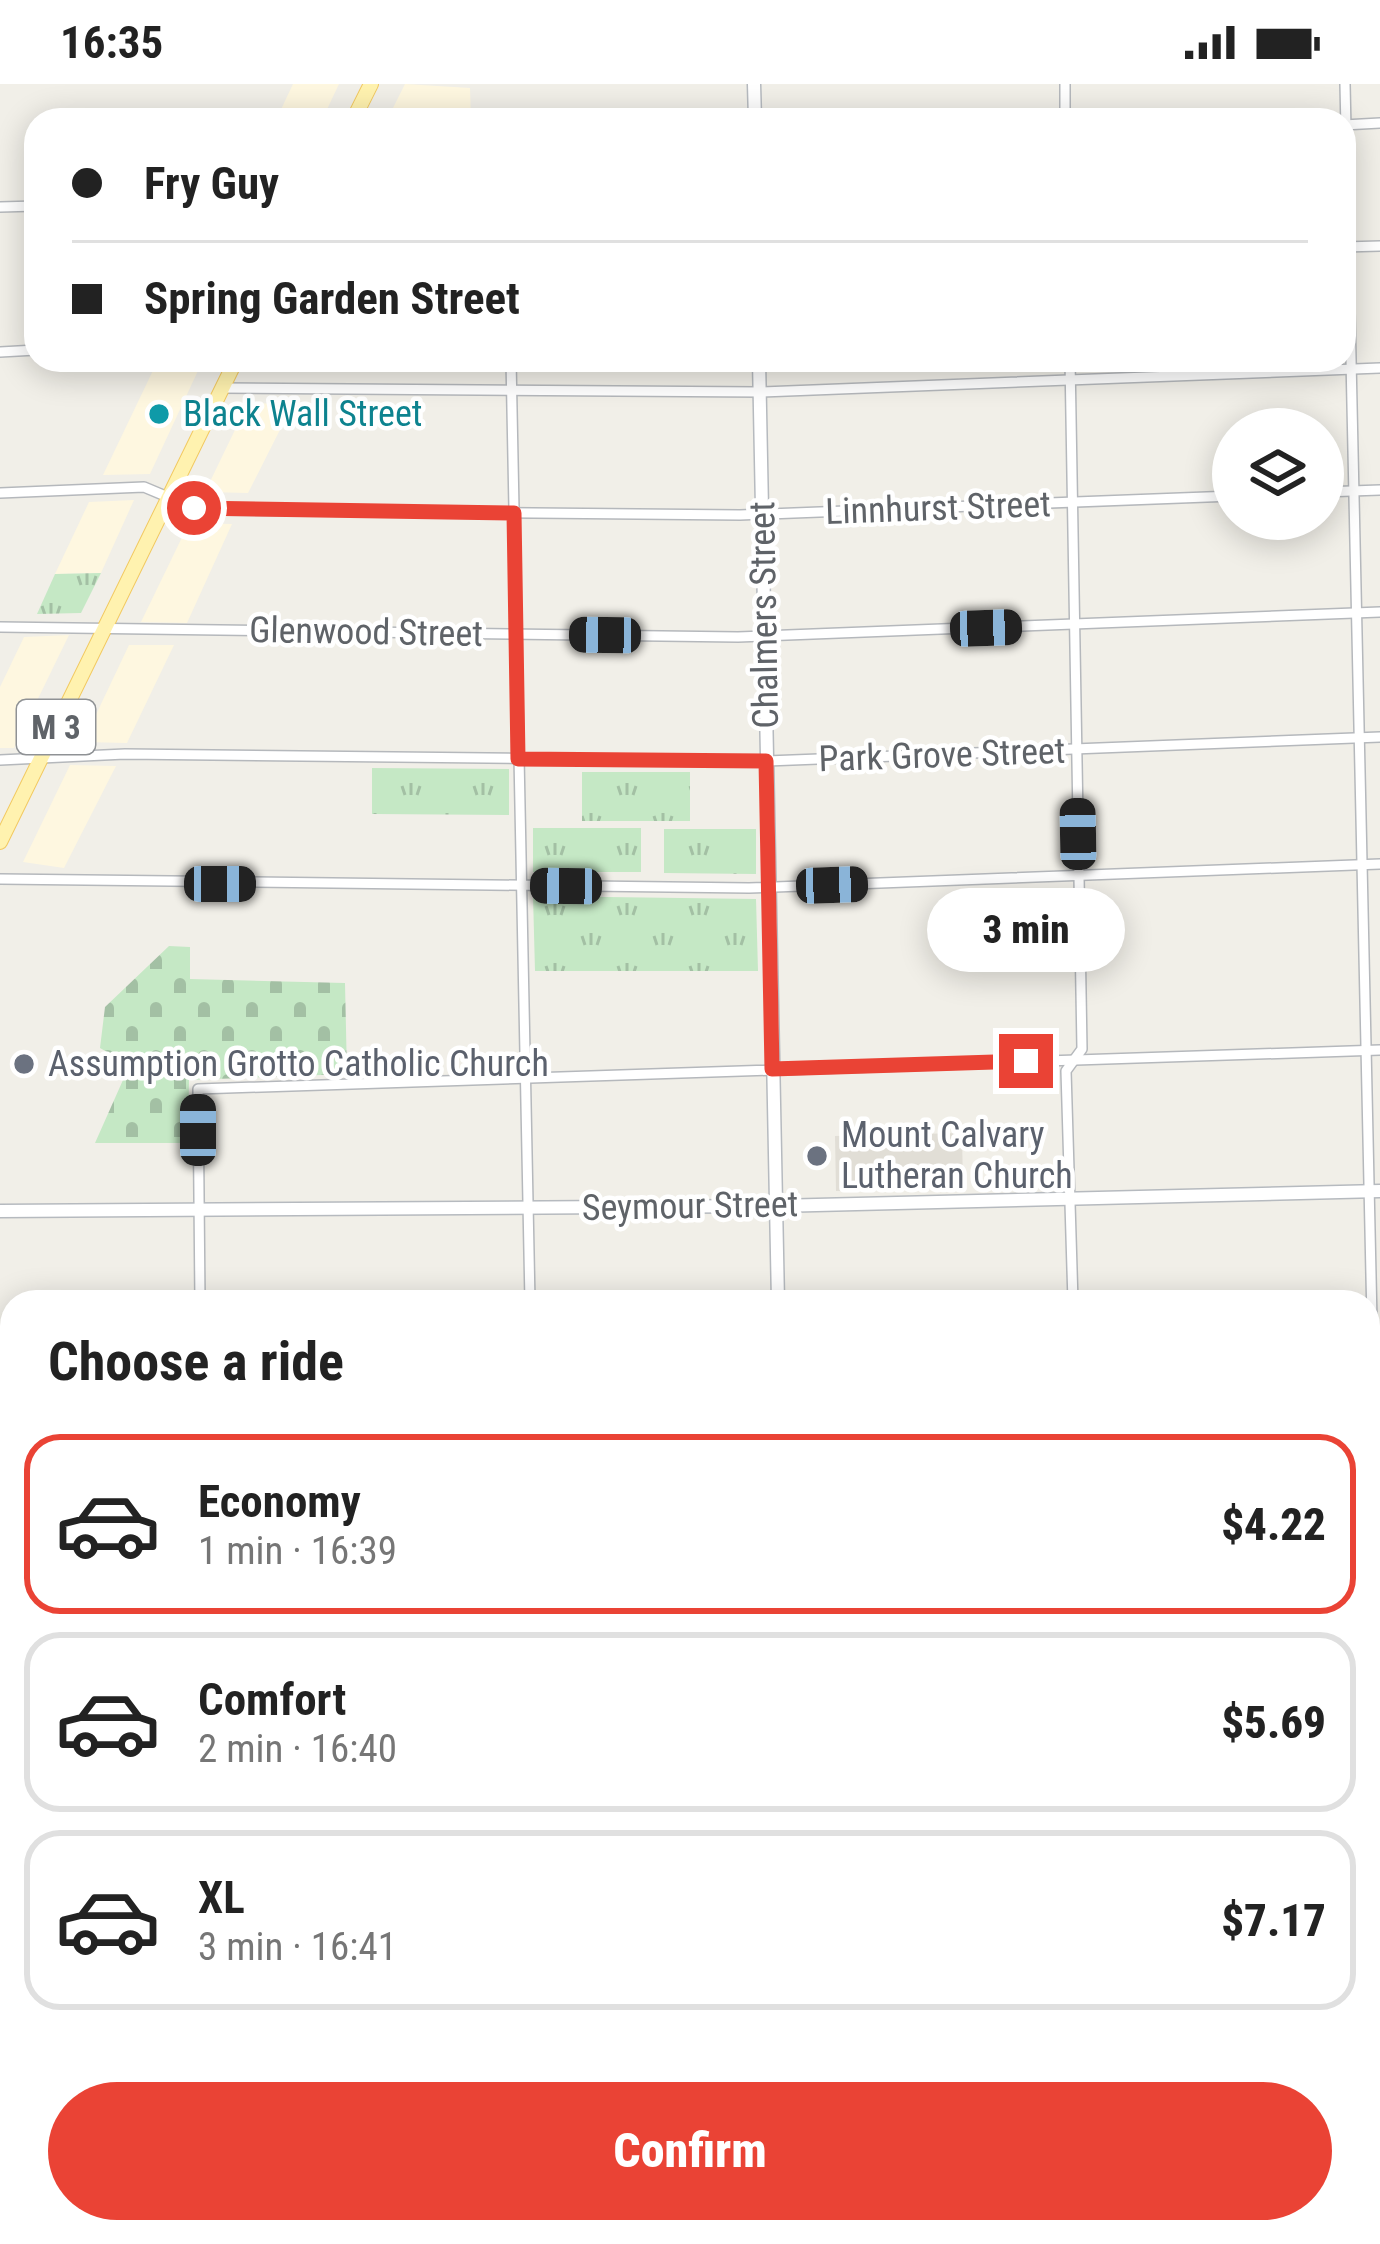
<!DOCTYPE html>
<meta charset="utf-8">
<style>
:root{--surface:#fff;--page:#f6f6f6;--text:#222;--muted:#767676;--line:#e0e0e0;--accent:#ea4335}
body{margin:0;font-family:"Roboto Condensed",sans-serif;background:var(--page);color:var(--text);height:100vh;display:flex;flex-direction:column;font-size:45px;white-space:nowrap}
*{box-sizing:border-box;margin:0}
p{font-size:39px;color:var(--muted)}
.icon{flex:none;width:66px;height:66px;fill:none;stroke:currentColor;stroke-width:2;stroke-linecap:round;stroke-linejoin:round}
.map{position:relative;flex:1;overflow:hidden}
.sheet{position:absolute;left:0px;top:1206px;width:1380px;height:954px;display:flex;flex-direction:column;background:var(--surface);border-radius:36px 36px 0 0;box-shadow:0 6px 30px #0003}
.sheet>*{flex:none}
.banner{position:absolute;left:24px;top:24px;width:1332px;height:264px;border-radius:36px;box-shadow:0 6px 30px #0003;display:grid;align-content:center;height:264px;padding:0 48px;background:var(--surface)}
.fabs{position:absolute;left:1212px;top:324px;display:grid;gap:24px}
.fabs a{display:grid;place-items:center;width:132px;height:132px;border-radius:50%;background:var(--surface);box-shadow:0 6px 30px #0003;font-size:60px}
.end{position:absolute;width:54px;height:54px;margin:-27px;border:15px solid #ea4335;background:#fff;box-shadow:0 0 0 6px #fff}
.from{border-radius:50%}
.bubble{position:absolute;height:84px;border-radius:42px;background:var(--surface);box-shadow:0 6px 30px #0003;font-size:39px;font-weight:800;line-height:84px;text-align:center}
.car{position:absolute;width:36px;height:72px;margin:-36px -18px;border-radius:15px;box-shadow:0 0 9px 3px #0007;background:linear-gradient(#222 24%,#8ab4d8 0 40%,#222 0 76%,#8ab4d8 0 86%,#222 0)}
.banner b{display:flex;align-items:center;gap:42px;height:114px;font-size:45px}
.banner b+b{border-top:3px solid var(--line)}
.banner i{width:30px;height:30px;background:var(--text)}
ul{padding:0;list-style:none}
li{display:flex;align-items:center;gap:36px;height:180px;margin:0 24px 18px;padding:0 24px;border:6px solid var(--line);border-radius:36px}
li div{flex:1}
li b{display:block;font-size:45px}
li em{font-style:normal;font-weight:800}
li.current{border-color:var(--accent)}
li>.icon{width:108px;height:108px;stroke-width:1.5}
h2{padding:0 48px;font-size:54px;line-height:144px}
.primary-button{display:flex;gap:24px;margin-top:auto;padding:24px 48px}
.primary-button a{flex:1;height:138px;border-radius:72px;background:var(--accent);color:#fff;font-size:48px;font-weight:800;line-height:138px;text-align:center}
.status{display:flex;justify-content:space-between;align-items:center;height:84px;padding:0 60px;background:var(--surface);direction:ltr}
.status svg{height:33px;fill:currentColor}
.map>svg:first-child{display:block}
.commercial{fill:#fef7e0}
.education{fill:#e1ded6}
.grass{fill:url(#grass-tufts)}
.cemetery{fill:url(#cemetery-stones)}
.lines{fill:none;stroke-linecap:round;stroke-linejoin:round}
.street-casing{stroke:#b5b8bc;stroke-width:12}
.secondary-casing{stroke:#b6babf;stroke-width:15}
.primary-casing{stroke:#f2c960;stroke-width:16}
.street{stroke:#fff;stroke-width:9}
.secondary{stroke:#fff;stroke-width:12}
.primary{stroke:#fff2af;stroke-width:14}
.route{stroke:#ea4335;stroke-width:15}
.culture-dot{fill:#0f9aa8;stroke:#fff;stroke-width:4.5}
.worship-dot{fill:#6b7280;stroke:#fff;stroke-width:4.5}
.labels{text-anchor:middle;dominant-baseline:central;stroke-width:9;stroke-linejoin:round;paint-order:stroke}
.shield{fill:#fff;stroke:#8f9295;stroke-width:3}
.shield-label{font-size:33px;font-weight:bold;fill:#5f6368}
.culture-label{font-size:36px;fill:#0d838f;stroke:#fff;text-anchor:start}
.street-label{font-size:36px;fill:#5f6368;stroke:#fff}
.worship-label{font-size:36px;fill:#5b616d;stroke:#fff;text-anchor:start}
</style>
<div class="status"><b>16:35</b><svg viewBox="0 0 49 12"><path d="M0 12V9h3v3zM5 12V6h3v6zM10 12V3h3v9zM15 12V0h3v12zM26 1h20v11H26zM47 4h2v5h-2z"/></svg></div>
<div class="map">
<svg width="1380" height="2160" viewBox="0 0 1380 2160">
<defs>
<pattern id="grass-tufts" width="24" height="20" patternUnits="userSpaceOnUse" patternTransform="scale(3)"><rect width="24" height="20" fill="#c5e8c5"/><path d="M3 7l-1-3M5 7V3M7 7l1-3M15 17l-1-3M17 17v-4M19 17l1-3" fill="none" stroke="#a3c0a4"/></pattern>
<pattern id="cemetery-stones" width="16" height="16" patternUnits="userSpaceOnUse" patternTransform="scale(3)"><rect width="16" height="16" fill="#c5e8c5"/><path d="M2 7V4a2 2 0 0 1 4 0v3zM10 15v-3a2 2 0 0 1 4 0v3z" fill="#a3c0a4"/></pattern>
</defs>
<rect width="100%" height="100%" fill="#f1efe8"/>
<g class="commercial">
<polygon points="293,0 339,0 322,36 276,36"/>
<polygon points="405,0 470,4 471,36 387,36"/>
<polygon points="158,276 203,276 150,390 103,391"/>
<polygon points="248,319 293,320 248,409 205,408"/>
<polygon points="134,416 101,489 55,490 89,418"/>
<polygon points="189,439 232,440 187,539 141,538"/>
<polygon points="69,551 14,664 0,664 0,603 24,553"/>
<polygon points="129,561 174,561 127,659 83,658"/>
<polygon points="70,681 116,682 64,784 23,778"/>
</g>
<polygon class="education" points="962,1049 963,1104 836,1107 835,1052"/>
<g class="grass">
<polygon points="101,489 81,529 37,530 55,490"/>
<polygon points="372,684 509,685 509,731 372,730"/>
<rect x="582" y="688" width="108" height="49"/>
<rect x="533" y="744" width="108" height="44"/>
<polygon points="664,745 756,745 756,790 664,789"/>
<polygon points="533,812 756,815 758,887 535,887"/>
<rect x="0" y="1719" width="12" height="49"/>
<polygon points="12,2053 12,2109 0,2109 0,2054"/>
<polygon points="101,2148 202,2148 202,2160 102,2160"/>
<polygon points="332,2148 528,2148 528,2151 332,2157"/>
</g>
<polygon class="cemetery" points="169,862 190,863 190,895 345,899 347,990 189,996 188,1059 95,1059 123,996 117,992 121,976 100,964 105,923"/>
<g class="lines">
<defs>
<g id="street">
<polyline points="1065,0 1065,36"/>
<polyline points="1345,0 1380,1604"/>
<polyline points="1344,41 1380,39"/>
<polyline points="0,123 36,122"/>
<polyline points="1344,163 1380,162"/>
<polyline points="0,268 36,266"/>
<polyline points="511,276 530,1218"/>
<polyline points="1070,276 1082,965 1066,987 1073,1218"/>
<polyline points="222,304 760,308 1380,284"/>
<polyline points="1323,408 1380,406"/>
<polyline points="0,409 144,403 194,424 217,426 740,431 1233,412"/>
<polyline points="0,543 738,553 1380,528"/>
<polyline points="0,676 125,670 767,677 1380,653"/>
<polyline points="0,795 749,804 1380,780"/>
<polyline points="200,1218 198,1005 1380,966"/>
<polyline points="0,1257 12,1256"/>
<polyline points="0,1389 12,1389"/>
<polyline points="0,1522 12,1522"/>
<polyline points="1368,1628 1380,1628"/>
<polyline points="0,1651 12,1651"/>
<polyline points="1368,1757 1380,1757"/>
<polyline points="0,1781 12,1781"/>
<polyline points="1368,1887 1380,1887"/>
<polyline points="0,1915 12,1914"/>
<polyline points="1368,2016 1380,2016"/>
<polyline points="0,2044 12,2044"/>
<polyline points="213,2148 213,2160"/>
<polyline points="553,2148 553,2160"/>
</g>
<g id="secondary">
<polyline points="754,0 755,36"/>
<polyline points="759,276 778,1218"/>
<polyline points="0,1127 776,1122 1380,1107"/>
<polyline points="751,2160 1380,2149"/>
</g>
<g id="primary">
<polyline points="353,36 371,0"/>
<polyline points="0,758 236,276"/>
</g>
</defs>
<use href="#street" class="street-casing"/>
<use href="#secondary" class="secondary-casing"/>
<use href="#primary" class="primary-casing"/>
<use href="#street" class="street"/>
<use href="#secondary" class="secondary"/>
<use href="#primary" class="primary"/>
</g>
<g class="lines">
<polyline class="route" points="194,424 514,429 518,675 766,677 772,985 1026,977"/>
</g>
<circle class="culture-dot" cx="159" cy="330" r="12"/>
<g class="worship-dot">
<circle cx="24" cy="980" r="12"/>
<circle cx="817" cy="1072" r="12"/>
</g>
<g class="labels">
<rect class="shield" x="17" y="616" width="78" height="54" rx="9"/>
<g class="shield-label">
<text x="56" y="643">M 3</text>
</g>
<g class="culture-label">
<text x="183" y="330">Black Wall Street</text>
</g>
<g class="street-label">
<text transform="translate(938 424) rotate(-2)">Linnhurst Street</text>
<text transform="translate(764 531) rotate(-91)">Chalmers Street</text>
<text transform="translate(366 548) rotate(1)">Glenwood Street</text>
<text transform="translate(942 671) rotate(-2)">Park Grove Street</text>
<text transform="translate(690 1122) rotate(-1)">Seymour Street</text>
</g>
<g class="worship-label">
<text x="48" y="980">Assumption Grotto Catholic Church</text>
<text x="841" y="1051">Mount Calvary<tspan x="841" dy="41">Lutheran Church</tspan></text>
</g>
</g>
</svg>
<div class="fabs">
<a><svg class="icon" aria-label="layers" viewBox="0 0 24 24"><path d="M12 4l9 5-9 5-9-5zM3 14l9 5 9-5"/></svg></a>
</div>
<i class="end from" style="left:194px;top:424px"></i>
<i class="end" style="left:1026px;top:977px"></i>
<div class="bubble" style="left:927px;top:804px;width:198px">3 min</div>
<i class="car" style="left:986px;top:544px;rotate:88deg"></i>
<i class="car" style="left:605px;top:551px;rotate:271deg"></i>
<i class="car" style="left:1078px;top:750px;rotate:359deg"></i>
<i class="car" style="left:220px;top:800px;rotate:90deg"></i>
<i class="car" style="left:832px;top:801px;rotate:88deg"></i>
<i class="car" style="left:566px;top:802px;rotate:271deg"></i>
<i class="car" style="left:198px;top:1046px;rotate:0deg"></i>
<div class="banner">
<b><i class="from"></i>Fry Guy</b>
<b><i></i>Spring Garden Street</b>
</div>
<section class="sheet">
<h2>Choose a ride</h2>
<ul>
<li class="current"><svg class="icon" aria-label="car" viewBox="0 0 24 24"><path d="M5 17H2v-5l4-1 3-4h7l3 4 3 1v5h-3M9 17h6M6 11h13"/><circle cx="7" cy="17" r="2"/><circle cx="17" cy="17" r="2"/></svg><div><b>Economy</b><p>1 min · 16:39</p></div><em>$4.22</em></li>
<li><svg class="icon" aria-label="car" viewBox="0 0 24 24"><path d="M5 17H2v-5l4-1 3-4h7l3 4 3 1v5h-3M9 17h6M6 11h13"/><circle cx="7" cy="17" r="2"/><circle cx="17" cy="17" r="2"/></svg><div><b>Comfort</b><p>2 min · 16:40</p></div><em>$5.69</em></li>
<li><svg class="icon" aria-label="car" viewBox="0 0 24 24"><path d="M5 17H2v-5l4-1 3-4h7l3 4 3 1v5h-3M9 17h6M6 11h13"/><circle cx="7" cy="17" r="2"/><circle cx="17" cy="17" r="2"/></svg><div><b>XL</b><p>3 min · 16:41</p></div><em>$7.17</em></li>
</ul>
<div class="primary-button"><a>Confirm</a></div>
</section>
</div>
